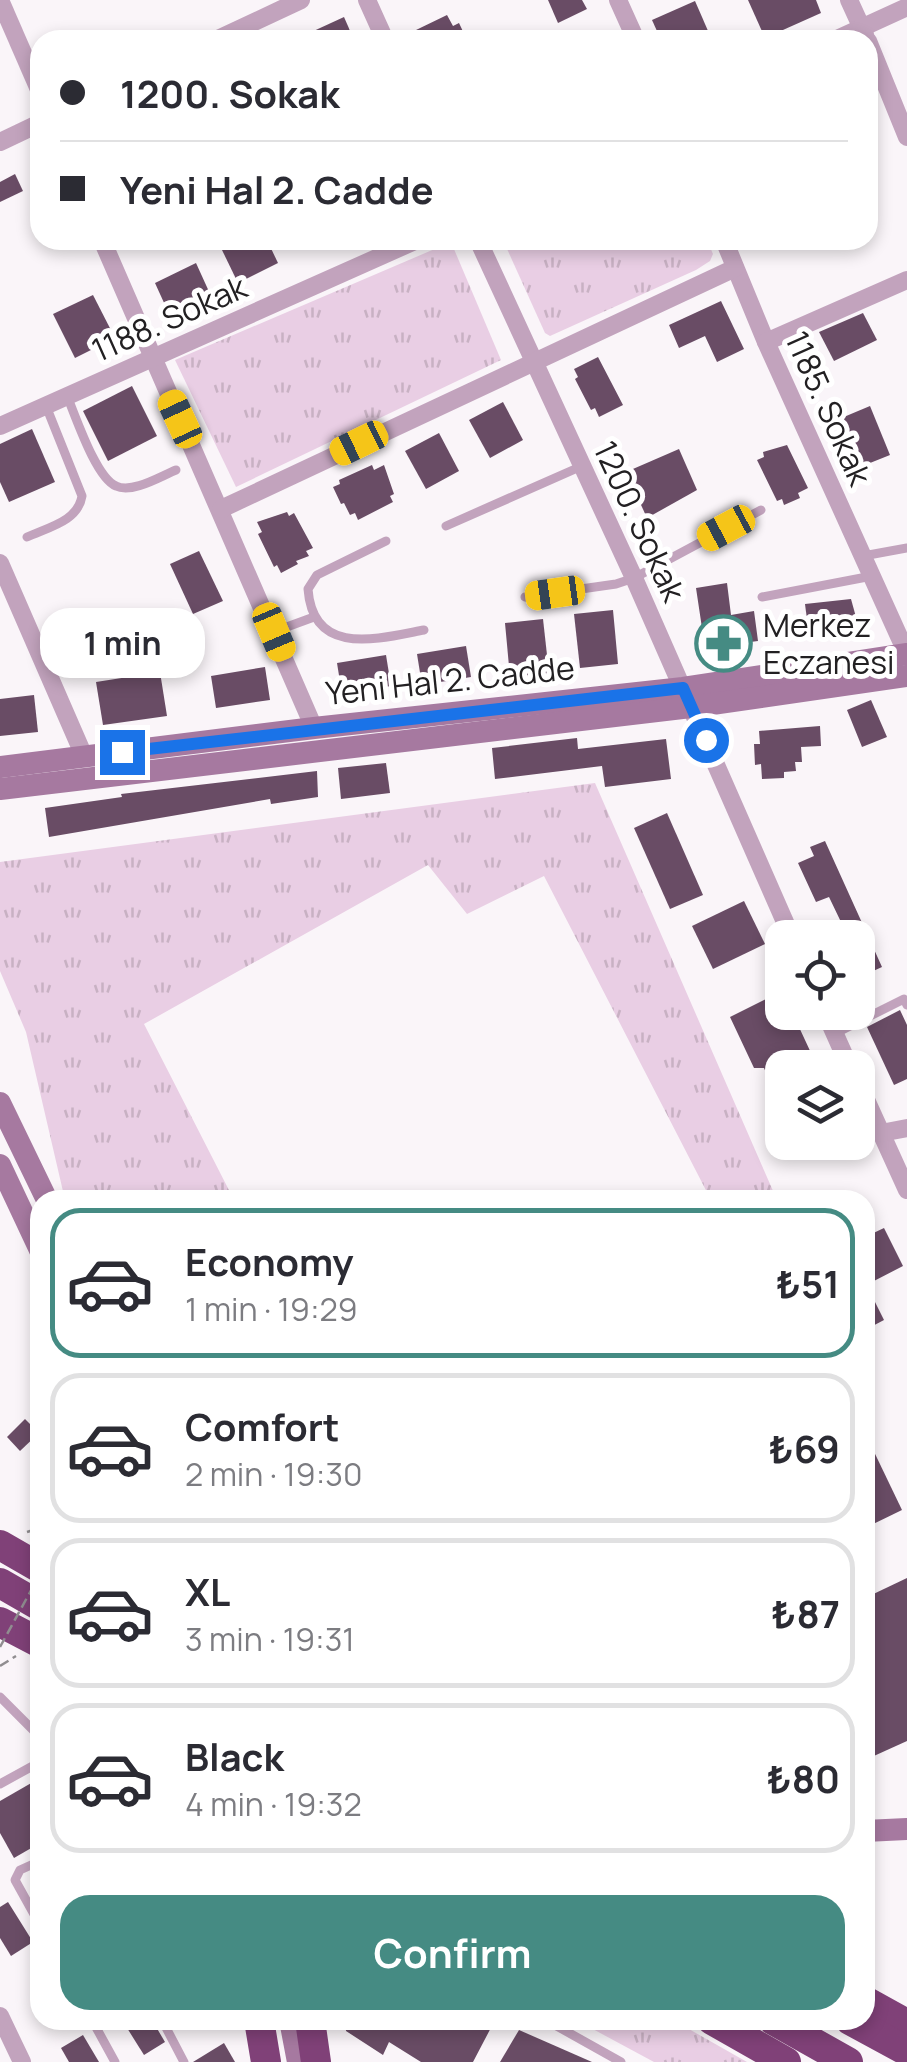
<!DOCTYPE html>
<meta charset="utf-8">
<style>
:root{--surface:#fff;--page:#f2f2f3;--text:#2b2b33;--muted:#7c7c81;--line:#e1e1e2;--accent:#458b83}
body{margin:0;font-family:Manrope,sans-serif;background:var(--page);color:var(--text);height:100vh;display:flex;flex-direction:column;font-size:38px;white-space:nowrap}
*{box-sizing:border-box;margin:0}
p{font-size:32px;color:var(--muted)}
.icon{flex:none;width:55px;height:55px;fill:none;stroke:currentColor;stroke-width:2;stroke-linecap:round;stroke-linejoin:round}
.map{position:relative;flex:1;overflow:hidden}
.drawer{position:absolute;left:30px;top:1190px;width:845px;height:840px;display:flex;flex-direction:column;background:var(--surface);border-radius:30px;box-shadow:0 5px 15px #0003}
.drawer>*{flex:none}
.banner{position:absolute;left:30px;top:30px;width:848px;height:220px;border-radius:30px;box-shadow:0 5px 15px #0003;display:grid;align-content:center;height:220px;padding:0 30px;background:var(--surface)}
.buttons{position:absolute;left:765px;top:920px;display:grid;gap:20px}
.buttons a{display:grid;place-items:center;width:110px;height:110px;border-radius:20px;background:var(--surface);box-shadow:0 5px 15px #0003;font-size:50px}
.end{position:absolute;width:45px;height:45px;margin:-22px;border:12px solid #1a73e8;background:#fff;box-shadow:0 0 0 5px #fff}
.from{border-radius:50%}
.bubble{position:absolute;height:70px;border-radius:30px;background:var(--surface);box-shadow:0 5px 15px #0003;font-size:32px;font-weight:700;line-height:70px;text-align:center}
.car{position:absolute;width:30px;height:60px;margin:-30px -15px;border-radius:12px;box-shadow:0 0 8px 2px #0007;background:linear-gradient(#f5c518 24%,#345 0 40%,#f5c518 0 76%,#345 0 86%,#f5c518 0)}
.banner b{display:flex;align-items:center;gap:35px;height:95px;font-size:38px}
.banner b+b{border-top:2px solid var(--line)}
.banner i{width:25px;height:25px;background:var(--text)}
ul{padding:18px 0 0;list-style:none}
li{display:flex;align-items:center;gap:30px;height:150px;margin:0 20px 15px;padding:0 10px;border:5px solid var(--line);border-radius:30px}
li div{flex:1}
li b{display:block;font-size:38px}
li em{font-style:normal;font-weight:700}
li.current{border-color:var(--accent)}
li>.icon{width:90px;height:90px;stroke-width:1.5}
.primary-button{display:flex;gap:20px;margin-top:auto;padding:20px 30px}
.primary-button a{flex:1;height:115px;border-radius:30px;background:var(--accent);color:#fff;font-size:40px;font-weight:700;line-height:115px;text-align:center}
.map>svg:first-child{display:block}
.grass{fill:url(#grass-tufts)}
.building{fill:#694c65}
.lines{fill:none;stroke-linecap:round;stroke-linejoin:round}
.path{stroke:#908d90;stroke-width:2.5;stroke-dasharray:10 5;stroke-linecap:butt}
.lane{stroke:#c2a3bd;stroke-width:9}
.street{stroke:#c2a3bd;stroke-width:18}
.secondary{stroke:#a679a0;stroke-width:22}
.highway{stroke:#804178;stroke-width:30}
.path-bridge{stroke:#908d90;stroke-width:2.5;stroke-dasharray:10 5;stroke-linecap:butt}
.route{stroke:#1a73e8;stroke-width:12}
.labels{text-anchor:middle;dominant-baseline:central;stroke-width:10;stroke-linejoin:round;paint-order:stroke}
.street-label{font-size:32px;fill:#222022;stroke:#fff}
.poi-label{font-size:32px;fill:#222022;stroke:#fff;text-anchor:start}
</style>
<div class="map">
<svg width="907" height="2062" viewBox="0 0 907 2062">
<defs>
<pattern id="grass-tufts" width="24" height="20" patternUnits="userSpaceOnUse" patternTransform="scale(2.5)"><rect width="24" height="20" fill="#e9cee4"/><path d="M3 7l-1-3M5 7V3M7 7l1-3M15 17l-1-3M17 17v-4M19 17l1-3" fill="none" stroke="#c8b1c3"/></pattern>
</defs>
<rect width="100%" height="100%" fill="#faf5f9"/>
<g class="grass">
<polygon points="503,240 707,240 713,254 710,261 696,270 550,336 545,333"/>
<polygon points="451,242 501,360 236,487 175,360"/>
<polygon points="595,783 777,1200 711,1200 544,876 467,914 428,865 144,1024 234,1200 65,1200 26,1032 0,971 0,862"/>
<polygon points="576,2020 673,2020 747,2062 654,2062"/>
</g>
<g class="building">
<polygon points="548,0 582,0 587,9 558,23"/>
<polygon points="748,0 816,0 821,13 765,38"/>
<polygon points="695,1 712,40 661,40 652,20"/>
<polygon points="447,15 453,26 459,23 467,40 421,40 416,30"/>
<polygon points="344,17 354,40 294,40"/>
<polygon points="15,174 23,191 0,202 0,182"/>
<polygon points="242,240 267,240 278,263 238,283 222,250"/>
<polygon points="196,263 211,296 170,316 155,283"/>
<polygon points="93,295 115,338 75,358 53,314"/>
<polygon points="721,301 744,349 717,362 705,336 679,348 669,325"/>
<polygon points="863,313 877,340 834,361 819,332"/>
<polygon points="598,357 623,405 599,417 595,408 591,410 575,379 578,377 574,369"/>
<polygon points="132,386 157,436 108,461 83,411"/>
<polygon points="503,402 523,440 490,458 469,420"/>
<polygon points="870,406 890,455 860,467 839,419"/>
<polygon points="32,429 55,482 9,502 0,482 0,444"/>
<polygon points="439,433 459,471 426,489 405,451"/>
<polygon points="787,445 808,488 798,493 800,498 784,505 782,499 777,501 757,460 764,457 763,452"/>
<polygon points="679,449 697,490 647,518 626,472"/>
<polygon points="372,465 374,470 384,465 394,494 390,496 393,502 358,520 355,513 350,515 344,503 341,504 333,487 340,484 339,480"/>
<polygon points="287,512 289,516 294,513 313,548 306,551 309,556 296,561 298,564 281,573 277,565 274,567 258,534 262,532 257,522"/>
<polygon points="199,551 223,601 193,614 170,564"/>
<polygon points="727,583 731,615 754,611 758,641 705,648 696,588"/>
<polygon points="851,599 859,628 809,635 805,604"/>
<polygon points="613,610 618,664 580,668 574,614"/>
<polygon points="543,619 549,673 510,677 505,623"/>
<polygon points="466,646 471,677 422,685 417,654"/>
<polygon points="386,655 391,686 342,694 337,663"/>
<polygon points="265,667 270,700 216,708 211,676"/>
<polygon points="160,672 167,716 103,725 96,682"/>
<polygon points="34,695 38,732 0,736 0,699"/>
<polygon points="871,700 887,737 862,747 847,710"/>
<polygon points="820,726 821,746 801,747 802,762 795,762 796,771 784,772 784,778 762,779 761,764 755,765 754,744 760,744 759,731"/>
<polygon points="577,738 578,749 666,739 671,779 605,787 602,766 495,779 492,748"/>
<polygon points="386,763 390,793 341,799 338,768"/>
<polygon points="317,771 318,797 271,804 270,799 49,837 45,808 122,797 121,794"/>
<polygon points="667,813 703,895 670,909 634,828"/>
<polygon points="825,841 882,967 858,978 858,938 829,938 825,929 841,922 829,897 816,902 798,863 814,856 810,847"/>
<polygon points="744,901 765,944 713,969 692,926"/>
<polygon points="782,991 782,1012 792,1012 818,1068 782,1068 782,1111 764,1068 754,1068 730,1017"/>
<polygon points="900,1010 907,1025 907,1079 894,1085 867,1027"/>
<polygon points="884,1228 903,1266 872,1282 865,1268 865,1237"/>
<polygon points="865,1282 884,1320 865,1330"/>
<polygon points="25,1419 39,1433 20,1451 7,1437"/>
<polygon points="865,1433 902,1510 865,1528"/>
<polygon points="907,1578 907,1741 865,1760 865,1598"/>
<polygon points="40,1778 40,1843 14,1858 0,1833 0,1801"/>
<polygon points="8,1902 33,1942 11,1956 0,1938 0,1907"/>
<polygon points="122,2020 152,2020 165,2042 144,2055"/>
<polygon points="345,2020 495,2020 473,2062 421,2062 389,2042 383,2055 346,2031"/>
<polygon points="519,2030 592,2062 500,2062"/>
<polygon points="83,2035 99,2062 69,2062 61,2048"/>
<polygon points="224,2043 235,2062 193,2062"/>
</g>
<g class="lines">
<g class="path">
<polyline points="27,1532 40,1528"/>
<polyline points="0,1666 16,1656"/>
</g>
<g class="lane">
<path d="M67,396C76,417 96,478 116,486C132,494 161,476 176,470"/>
<polyline points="446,526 582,466"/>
<path d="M27,537C49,527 78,521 82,496L46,406"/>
<path d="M386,541L317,575L308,589C313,657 377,639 424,630"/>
<polyline points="863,556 907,548"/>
<polyline points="525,597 616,584 634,578 761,510"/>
<polyline points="762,597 872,576"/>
<polyline points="273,632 314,617"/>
<polyline points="834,1034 904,999 907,1005"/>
<polyline points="0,1697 40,1737"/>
<polyline points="0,1784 40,1762"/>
<polyline points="40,1861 20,1870 15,1880 40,1925"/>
<polyline points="92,2020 115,2062"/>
<polyline points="162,2020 184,2062"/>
<polyline points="546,2020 621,2062"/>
</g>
<g class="street">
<polyline points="0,0 40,92"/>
<polyline points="367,0 385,40"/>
<polyline points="618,0 636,40"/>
<polyline points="849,0 865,35"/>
<polyline points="216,40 301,0"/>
<polyline points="835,40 907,7"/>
<polyline points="868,41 907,137"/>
<polyline points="0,142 40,123"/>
<polyline points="102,240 314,728"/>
<polyline points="478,240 634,578 792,938"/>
<polyline points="724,240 766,342 907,654"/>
<polyline points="766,342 907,280"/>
<polyline points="0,426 417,240"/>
<polyline points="221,509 735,268"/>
<polyline points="0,563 84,756"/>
<polyline points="825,1012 850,1068"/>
<polyline points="858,1082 907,1190"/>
<polyline points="881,1133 907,1128"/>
<polyline points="0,2016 22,2062"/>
</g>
<g class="secondary">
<polyline points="0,767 314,728 683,688 907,654"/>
<polyline points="0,789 691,707 907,676"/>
<polyline points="0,1103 47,1200"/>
<polyline points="0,1165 40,1250"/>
<polyline points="865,1831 907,1829"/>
<polyline points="290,2020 298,2062"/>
</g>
<g class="highway">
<polyline points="0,1545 40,1568"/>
<polyline points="0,1583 40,1606"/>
<polyline points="0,1622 40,1643"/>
<polyline points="865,2001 907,2024"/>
<polyline points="259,2020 266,2062"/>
<polyline points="310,2020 316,2062"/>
<polyline points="712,2020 786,2062"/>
<polyline points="773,2020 848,2062"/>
<polyline points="850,2020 907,2051"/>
</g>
<polyline class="path-bridge" points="0,1647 40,1574"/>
</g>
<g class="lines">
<polyline class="route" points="122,752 683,688 706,740"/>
</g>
<defs>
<symbol id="pharmacy-ring" viewBox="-11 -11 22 22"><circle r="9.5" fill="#fff" stroke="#458b83" stroke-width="1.5"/><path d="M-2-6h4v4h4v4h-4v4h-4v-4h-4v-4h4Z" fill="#458b83"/></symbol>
</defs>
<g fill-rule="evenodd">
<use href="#pharmacy-ring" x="692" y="612" width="63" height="63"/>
</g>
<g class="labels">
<g class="street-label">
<text transform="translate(169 318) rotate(-24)">1188. Sokak</text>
<text transform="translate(829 408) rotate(66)">1185. Sokak</text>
<text transform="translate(640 521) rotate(65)">1200. Sokak</text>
<text transform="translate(450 680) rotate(-6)">Yeni Hal 2. Cadde</text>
</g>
<g class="poi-label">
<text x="763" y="625">Merkez<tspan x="763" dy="37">Eczanesi</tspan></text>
</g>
</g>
</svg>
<div class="buttons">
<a><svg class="icon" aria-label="locate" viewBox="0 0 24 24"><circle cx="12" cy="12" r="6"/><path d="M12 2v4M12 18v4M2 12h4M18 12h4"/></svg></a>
<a><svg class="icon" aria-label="layers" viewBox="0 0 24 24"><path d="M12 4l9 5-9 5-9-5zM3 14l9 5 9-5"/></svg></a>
</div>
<i class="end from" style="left:706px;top:740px"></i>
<i class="end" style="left:122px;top:752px"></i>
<div class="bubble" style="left:40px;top:608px;width:165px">1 min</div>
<i class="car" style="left:180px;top:419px;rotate:335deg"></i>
<i class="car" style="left:359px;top:443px;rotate:244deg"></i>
<i class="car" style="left:726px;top:528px;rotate:242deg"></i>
<i class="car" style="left:555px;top:593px;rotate:262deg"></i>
<i class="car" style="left:274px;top:632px;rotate:157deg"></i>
<div class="banner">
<b><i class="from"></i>1200. Sokak</b>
<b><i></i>Yeni Hal 2. Cadde</b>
</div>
<section class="drawer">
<ul>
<li class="current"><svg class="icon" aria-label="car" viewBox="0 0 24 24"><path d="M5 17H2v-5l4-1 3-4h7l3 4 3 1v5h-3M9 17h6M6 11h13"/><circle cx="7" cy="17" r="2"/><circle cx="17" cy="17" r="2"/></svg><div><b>Economy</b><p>1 min · 19:29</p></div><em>₺51</em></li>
<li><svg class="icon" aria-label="car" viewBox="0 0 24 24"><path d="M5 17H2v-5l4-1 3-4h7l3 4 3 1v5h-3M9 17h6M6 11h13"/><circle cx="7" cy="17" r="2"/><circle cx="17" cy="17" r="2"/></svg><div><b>Comfort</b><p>2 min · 19:30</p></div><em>₺69</em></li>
<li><svg class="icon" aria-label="car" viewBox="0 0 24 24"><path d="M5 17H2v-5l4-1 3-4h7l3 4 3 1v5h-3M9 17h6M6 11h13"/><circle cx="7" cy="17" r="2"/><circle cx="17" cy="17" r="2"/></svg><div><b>XL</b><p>3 min · 19:31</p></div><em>₺87</em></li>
<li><svg class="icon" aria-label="car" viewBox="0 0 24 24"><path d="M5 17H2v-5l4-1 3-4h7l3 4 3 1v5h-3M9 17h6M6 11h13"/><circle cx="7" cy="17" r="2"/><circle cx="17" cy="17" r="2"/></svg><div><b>Black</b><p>4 min · 19:32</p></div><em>₺80</em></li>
</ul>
<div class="primary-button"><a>Confirm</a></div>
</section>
</div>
